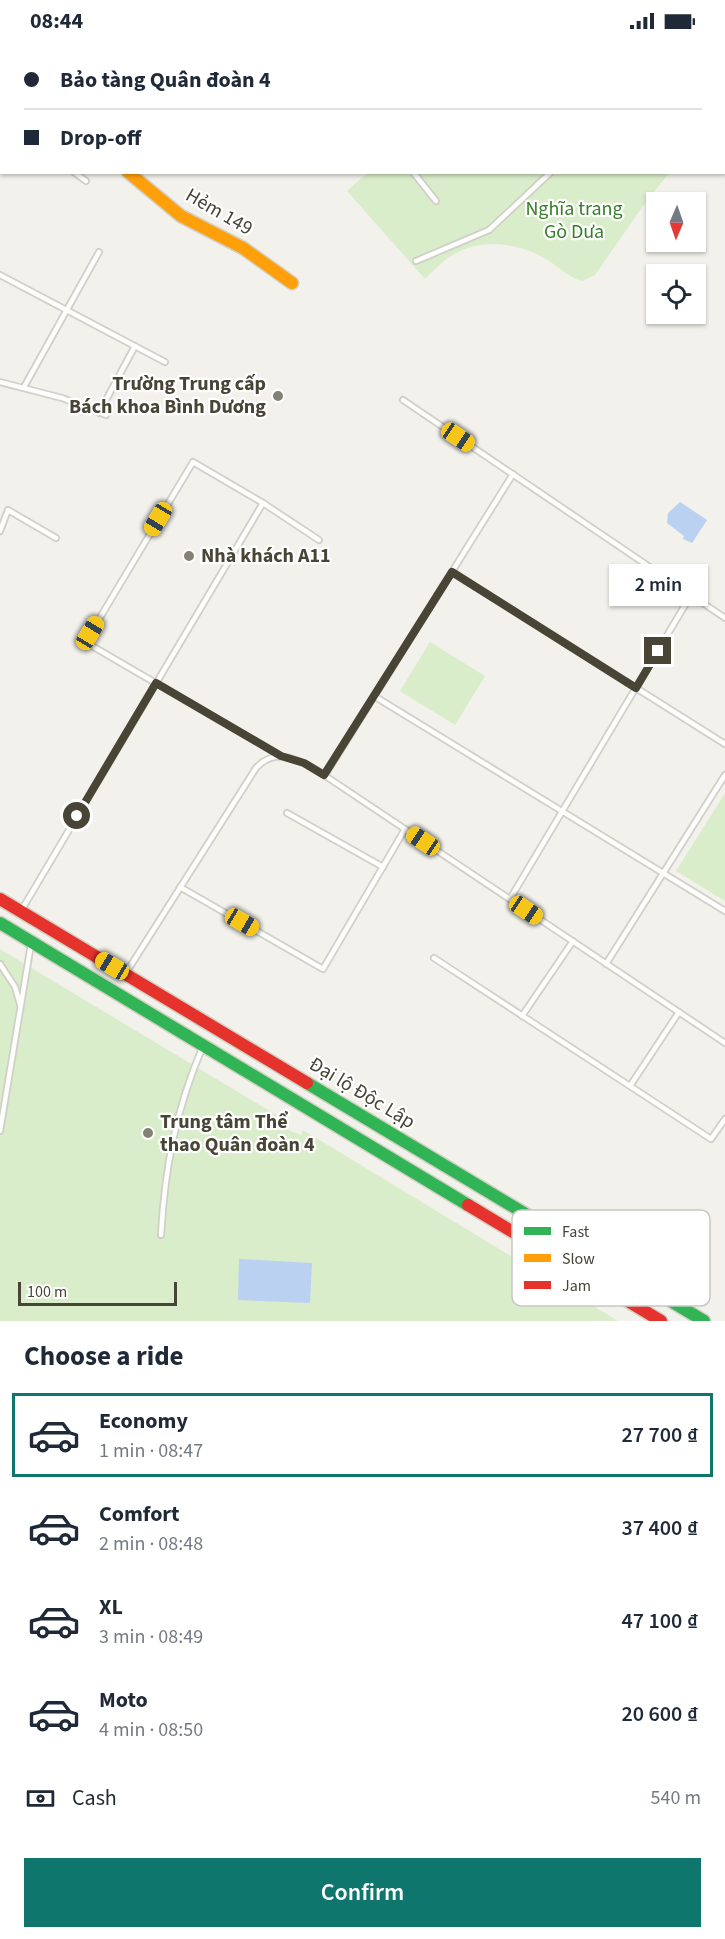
<!DOCTYPE html>
<meta charset="utf-8">
<style>
:root{--surface:#fff;--page:#f6f6f7;--text:#1f2937;--muted:#747a83;--line:#e0e1e3;--accent:#0f766e}
body{margin:0;font-family:"Source Sans 3",sans-serif;background:var(--page);color:var(--text);height:100vh;display:flex;flex-direction:column;font-size:22px;white-space:nowrap}
*{box-sizing:border-box;margin:0}
p{font-size:20px;color:var(--muted)}
.icon{flex:none;width:33px;height:33px;fill:none;stroke:currentColor;stroke-width:2;stroke-linecap:round;stroke-linejoin:round}
.map{position:relative;height:1279px;overflow:hidden}
.details{display:flex;flex-direction:column;background:var(--surface);flex:1}
.details>*{flex:none}
.banner{position:absolute;left:0px;top:0px;width:726px;height:132px;box-shadow:0 2px 4px #0004;display:grid;align-content:center;height:132px;padding:0 24px;background:var(--surface)}
.needle{width:39px;rotate:182deg}
.buttons{position:absolute;left:646px;top:150px;display:grid;gap:12px}
.buttons a{display:grid;place-items:center;width:60px;height:60px;border-radius:0px;background:var(--surface);box-shadow:0 2px 4px #0004;font-size:30px}
.scale{position:absolute;left:18px;bottom:15px;width:159px;box-sizing:border-box;padding-left:6px;border:3px solid #484536;border-top:0;font-size:16px;line-height:21px;white-space:nowrap;color:#484536;-webkit-text-stroke:4px #fff;paint-order:stroke}
.end{position:absolute;width:27px;height:27px;margin:-14px;border:8px solid #484536;background:#fff;box-shadow:0 0 0 3px #fff}
.from{border-radius:50%}
.bubble{position:absolute;height:42px;border-radius:0px;background:var(--surface);box-shadow:0 2px 4px #0004;font-size:20px;font-weight:600;line-height:42px;text-align:center}
.car{position:absolute;width:18px;height:36px;margin:-18px -9px;border-radius:8px;box-shadow:0 0 4px 2px #0007;background:linear-gradient(#f5c518 24%,#345 0 40%,#f5c518 0 76%,#345 0 86%,#f5c518 0)}
.banner b{display:flex;align-items:center;gap:21px;height:57px;font-size:22px}
.banner b+b{border-top:2px solid var(--line)}
.banner i{width:15px;height:15px;background:var(--text)}
ul{padding:0;list-style:none}
li{display:flex;align-items:center;gap:18px;height:84px;margin:0 12px 9px;padding:0 12px;border:3px solid transparent;border-radius:0px}
li div{flex:1}
li b{display:block;font-size:22px}
li em{font-style:normal;font-weight:600}
li.selected{border-color:var(--accent)}
li>.icon{width:54px;height:54px;stroke-width:1.5}
h2{padding:0 24px;font-size:27px;line-height:72px}
.pay{display:flex;align-items:center;gap:15px;height:66px;padding:0 24px;font-size:22px}
.pay p{margin-inline-start:auto}
.button{display:flex;gap:12px;margin-top:auto;padding:12px 24px}
.button a{flex:1;height:69px;border-radius:0px;background:var(--accent);color:#fff;font-size:24px;font-weight:600;line-height:69px;text-align:center}
.status{display:flex;justify-content:space-between;align-items:center;height:42px;padding:0 30px;background:var(--surface);direction:ltr}
.status svg{height:16px;fill:currentColor}
.map>svg:first-child{display:block}
.green{fill:#d9edca}
.water{fill:#bad1f1}
.lines{fill:none;stroke-linecap:round;stroke-linejoin:round}
.lane-casing{stroke:#d0cfc8;stroke-width:8}
.street-casing{stroke:#d0cfc8;stroke-width:11}
.fast-casing{stroke:#d2d0c2;stroke-width:15}
.slow-casing{stroke:#d2d0c2;stroke-width:15}
.jam-casing{stroke:#d2d0c2;stroke-width:15}
.lane{stroke:#fdfdfc;stroke-width:4.5}
.street{stroke:#fdfdfc;stroke-width:8}
.fast{stroke:#30b455;stroke-width:12}
.slow{stroke:#ff9f0a;stroke-width:12}
.jam{stroke:#e5322d;stroke-width:12}
.route{stroke:#484536;stroke-width:8}
.poi-dot{fill:#848175;stroke:#fff;stroke-width:2}
.labels{text-anchor:middle;dominant-baseline:central;stroke-width:4.5;stroke-linejoin:round;paint-order:stroke}
.park-label{font-size:20px;fill:#377d26;stroke:#fff}
.street-label{font-size:20px;fill:#484536;stroke:#fff}
.poi-label{font-size:20px;font-weight:bold;fill:#484536;stroke:#fff;text-anchor:start}
.key{fill:#fff;stroke:#c8c7c3;stroke-width:1.5}
.key-label{font-size:16px;fill:#484536}
</style>
<div class="status"><b>08:44</b><svg viewBox="0 0 49 12"><path d="M0 12V9h3v3zM5 12V6h3v6zM10 12V3h3v9zM15 12V0h3v12zM26 1h20v11H26zM47 4h2v5h-2z"/></svg></div>
<div class="map">
<svg width="725" height="1279" viewBox="0 0 725 1279">
<rect width="100%" height="100%" fill="#f2f1eb"/>
<g class="green">
<polygon points="368,0 725,0 725,64 724,2 367,2"/>
<path d="M367,131H669L643,164L595,233L582,239C569,236 558,224 546,217C515,199 476,195 445,218C438,224 431,231 425,237L347,149Z"/>
<polygon points="430,600 485,634 455,683 400,649"/>
<polygon points="725,751 725,859 676,829"/>
<polygon points="0,907 283,1077 281,1085 301,1093 303,1088 618,1279 0,1279"/>
</g>
<g class="water">
<polygon points="680,460 707,478 692,501 683,497 684,494 667,481 668,471"/>
<polygon points="239,1217 312,1221 310,1261 238,1258"/>
</g>
<g class="lines">
<defs>
<g id="lane">
<polyline points="255,0 256,2"/>
<polyline points="492,2 493,0"/>
<polyline points="679,2 680,0"/>
<polyline points="0,41 2,42"/>
<polyline points="74,130 86,139"/>
<polyline points="413,130 436,159"/>
<polyline points="416,219 489,188 551,130"/>
<polyline points="0,233 165,320"/>
<polyline points="0,340 62,356 106,373"/>
<polyline points="24,345 99,210"/>
<polyline points="403,358 725,576"/>
<polyline points="99,371 135,304"/>
<polyline points="0,489 8,468 56,496"/>
<polyline points="452,530 725,702"/>
<polyline points="374,654 725,869"/>
<polyline points="281,714 92,604 89,599 89,594 193,420 263,461 319,498"/>
<polyline points="325,733 513,432"/>
<polyline points="287,771 383,825"/>
<polyline points="180,845 323,927 405,787"/>
<polyline points="510,857 691,553"/>
<polyline points="21,869 263,461"/>
<polyline points="434,916 711,1097 725,1077"/>
<polyline points="0,922 15,945 20,962"/>
<polyline points="606,922 725,733"/>
<path d="M126,931L256,726C273,707 293,715 312,725L725,1001"/>
<polyline points="522,974 573,899"/>
<polyline points="630,1044 679,970"/>
<polyline points="0,1089 31,902"/>
<path d="M161,1193C165,1124 176,1067 203,1004"/>
</g>
<polyline id="street" points="161,0 163,2"/>
<g id="fast">
<polyline points="74,2 75,0"/>
<polyline points="0,95 2,93"/>
<polyline points="0,881 468,1163"/>
<polyline points="307,1041 704,1279"/>
</g>
<polyline id="slow" points="128,130 181,174 243,206 292,241"/>
<g id="jam">
<polyline points="0,857 307,1041"/>
<polyline points="468,1163 661,1279"/>
</g>
</defs>
<use href="#lane" class="lane-casing"/>
<use href="#street" class="street-casing"/>
<use href="#fast" class="fast-casing"/>
<use href="#slow" class="slow-casing"/>
<use href="#jam" class="jam-casing"/>
<use href="#lane" class="lane"/>
<use href="#street" class="street"/>
<use href="#fast" class="fast"/>
<use href="#slow" class="slow"/>
<use href="#jam" class="jam"/>
</g>
<g class="lines">
<polyline class="route" points="77,774 156,641 281,714 304,721 324,733 452,530 636,646 658,609"/>
</g>
<g class="poi-dot">
<circle cx="278" cy="354" r="6"/>
<circle cx="189" cy="514" r="6"/>
<circle cx="148" cy="1091" r="6"/>
</g>
<g class="labels">
<g class="park-label">
<text x="574" y="167">Nghĩa trang<tspan x="574" dy="23">Gò Dưa</tspan></text>
</g>
<g class="street-label">
<text transform="translate(219 170) rotate(30)">Hẻm 149</text>
<text transform="translate(362 1051) rotate(31)">Đại lộ Độc Lập</text>
</g>
<g class="poi-label">
<text x="266" y="342" text-anchor="end">Trường Trung cấp<tspan x="266" dy="23">Bách khoa Bình Dương</tspan></text>
<text x="201" y="514">Nhà khách A11</text>
<text x="160" y="1080">Trung tâm Thể<tspan x="160" dy="23">thao Quân đoàn 4</tspan></text>
</g>
</g>
<rect x="512" y="1168" width="198" height="96" rx="9" class="key"/>
<rect x="524" y="1185" width="27" height="8" fill="#30b455"/>
<rect x="524" y="1212" width="27" height="8" fill="#ff9f0a"/>
<rect x="524" y="1239" width="27" height="8" fill="#e5322d"/>
<g class="key-label">
<text x="562" y="1195">Fast</text>
<text x="562" y="1222">Slow</text>
<text x="562" y="1249">Jam</text>
</g>
</svg>
<div class="buttons">
<a><svg class="needle" viewBox="-14 -14 28 28"><path d="M0-13l5 13h-10z" fill="#e53935"/><path d="M0 13l5-13h-10z" fill="#747a83"/></svg></a>
<a><svg class="icon" aria-label="locate" viewBox="0 0 24 24"><circle cx="12" cy="12" r="6"/><path d="M12 2v4M12 18v4M2 12h4M18 12h4"/></svg></a>
</div>
<div class="scale">100 m</div>
<i class="end from" style="left:77px;top:774px"></i>
<i class="end" style="left:658px;top:609px"></i>
<div class="bubble" style="left:609px;top:522px;width:99px">2 min</div>
<i class="car" style="left:458px;top:395px;rotate:124deg"></i>
<i class="car" style="left:158px;top:477px;rotate:211deg"></i>
<i class="car" style="left:90px;top:591px;rotate:31deg"></i>
<i class="car" style="left:423px;top:799px;rotate:304deg"></i>
<i class="car" style="left:526px;top:868px;rotate:124deg"></i>
<i class="car" style="left:242px;top:880px;rotate:120deg"></i>
<i class="car" style="left:112px;top:924px;rotate:301deg"></i>
<div class="banner">
<b><i class="from"></i>Bảo tàng Quân đoàn 4</b>
<b><i></i>Drop-off</b>
</div>
</div>
<section class="details">
<h2>Choose a ride</h2>
<ul>
<li class="selected"><svg class="icon" aria-label="car" viewBox="0 0 24 24"><path d="M5 17H2v-5l4-1 3-4h7l3 4 3 1v5h-3M9 17h6M6 11h13"/><circle cx="7" cy="17" r="2"/><circle cx="17" cy="17" r="2"/></svg><div><b>Economy</b><p>1 min · 08:47</p></div><em>27 700 ₫</em></li>
<li><svg class="icon" aria-label="car" viewBox="0 0 24 24"><path d="M5 17H2v-5l4-1 3-4h7l3 4 3 1v5h-3M9 17h6M6 11h13"/><circle cx="7" cy="17" r="2"/><circle cx="17" cy="17" r="2"/></svg><div><b>Comfort</b><p>2 min · 08:48</p></div><em>37 400 ₫</em></li>
<li><svg class="icon" aria-label="car" viewBox="0 0 24 24"><path d="M5 17H2v-5l4-1 3-4h7l3 4 3 1v5h-3M9 17h6M6 11h13"/><circle cx="7" cy="17" r="2"/><circle cx="17" cy="17" r="2"/></svg><div><b>XL</b><p>3 min · 08:49</p></div><em>47 100 ₫</em></li>
<li><svg class="icon" aria-label="car" viewBox="0 0 24 24"><path d="M5 17H2v-5l4-1 3-4h7l3 4 3 1v5h-3M9 17h6M6 11h13"/><circle cx="7" cy="17" r="2"/><circle cx="17" cy="17" r="2"/></svg><div><b>Moto</b><p>4 min · 08:50</p></div><em>20 600 ₫</em></li>
</ul>
<div class="pay"><svg class="icon" aria-label="cash" viewBox="0 0 24 24"><path d="M3 7h18v10H3z"/><circle cx="12" cy="12" r="2"/></svg>Cash<p>540 m</p></div>
<div class="button"><a>Confirm</a></div>
</section>
